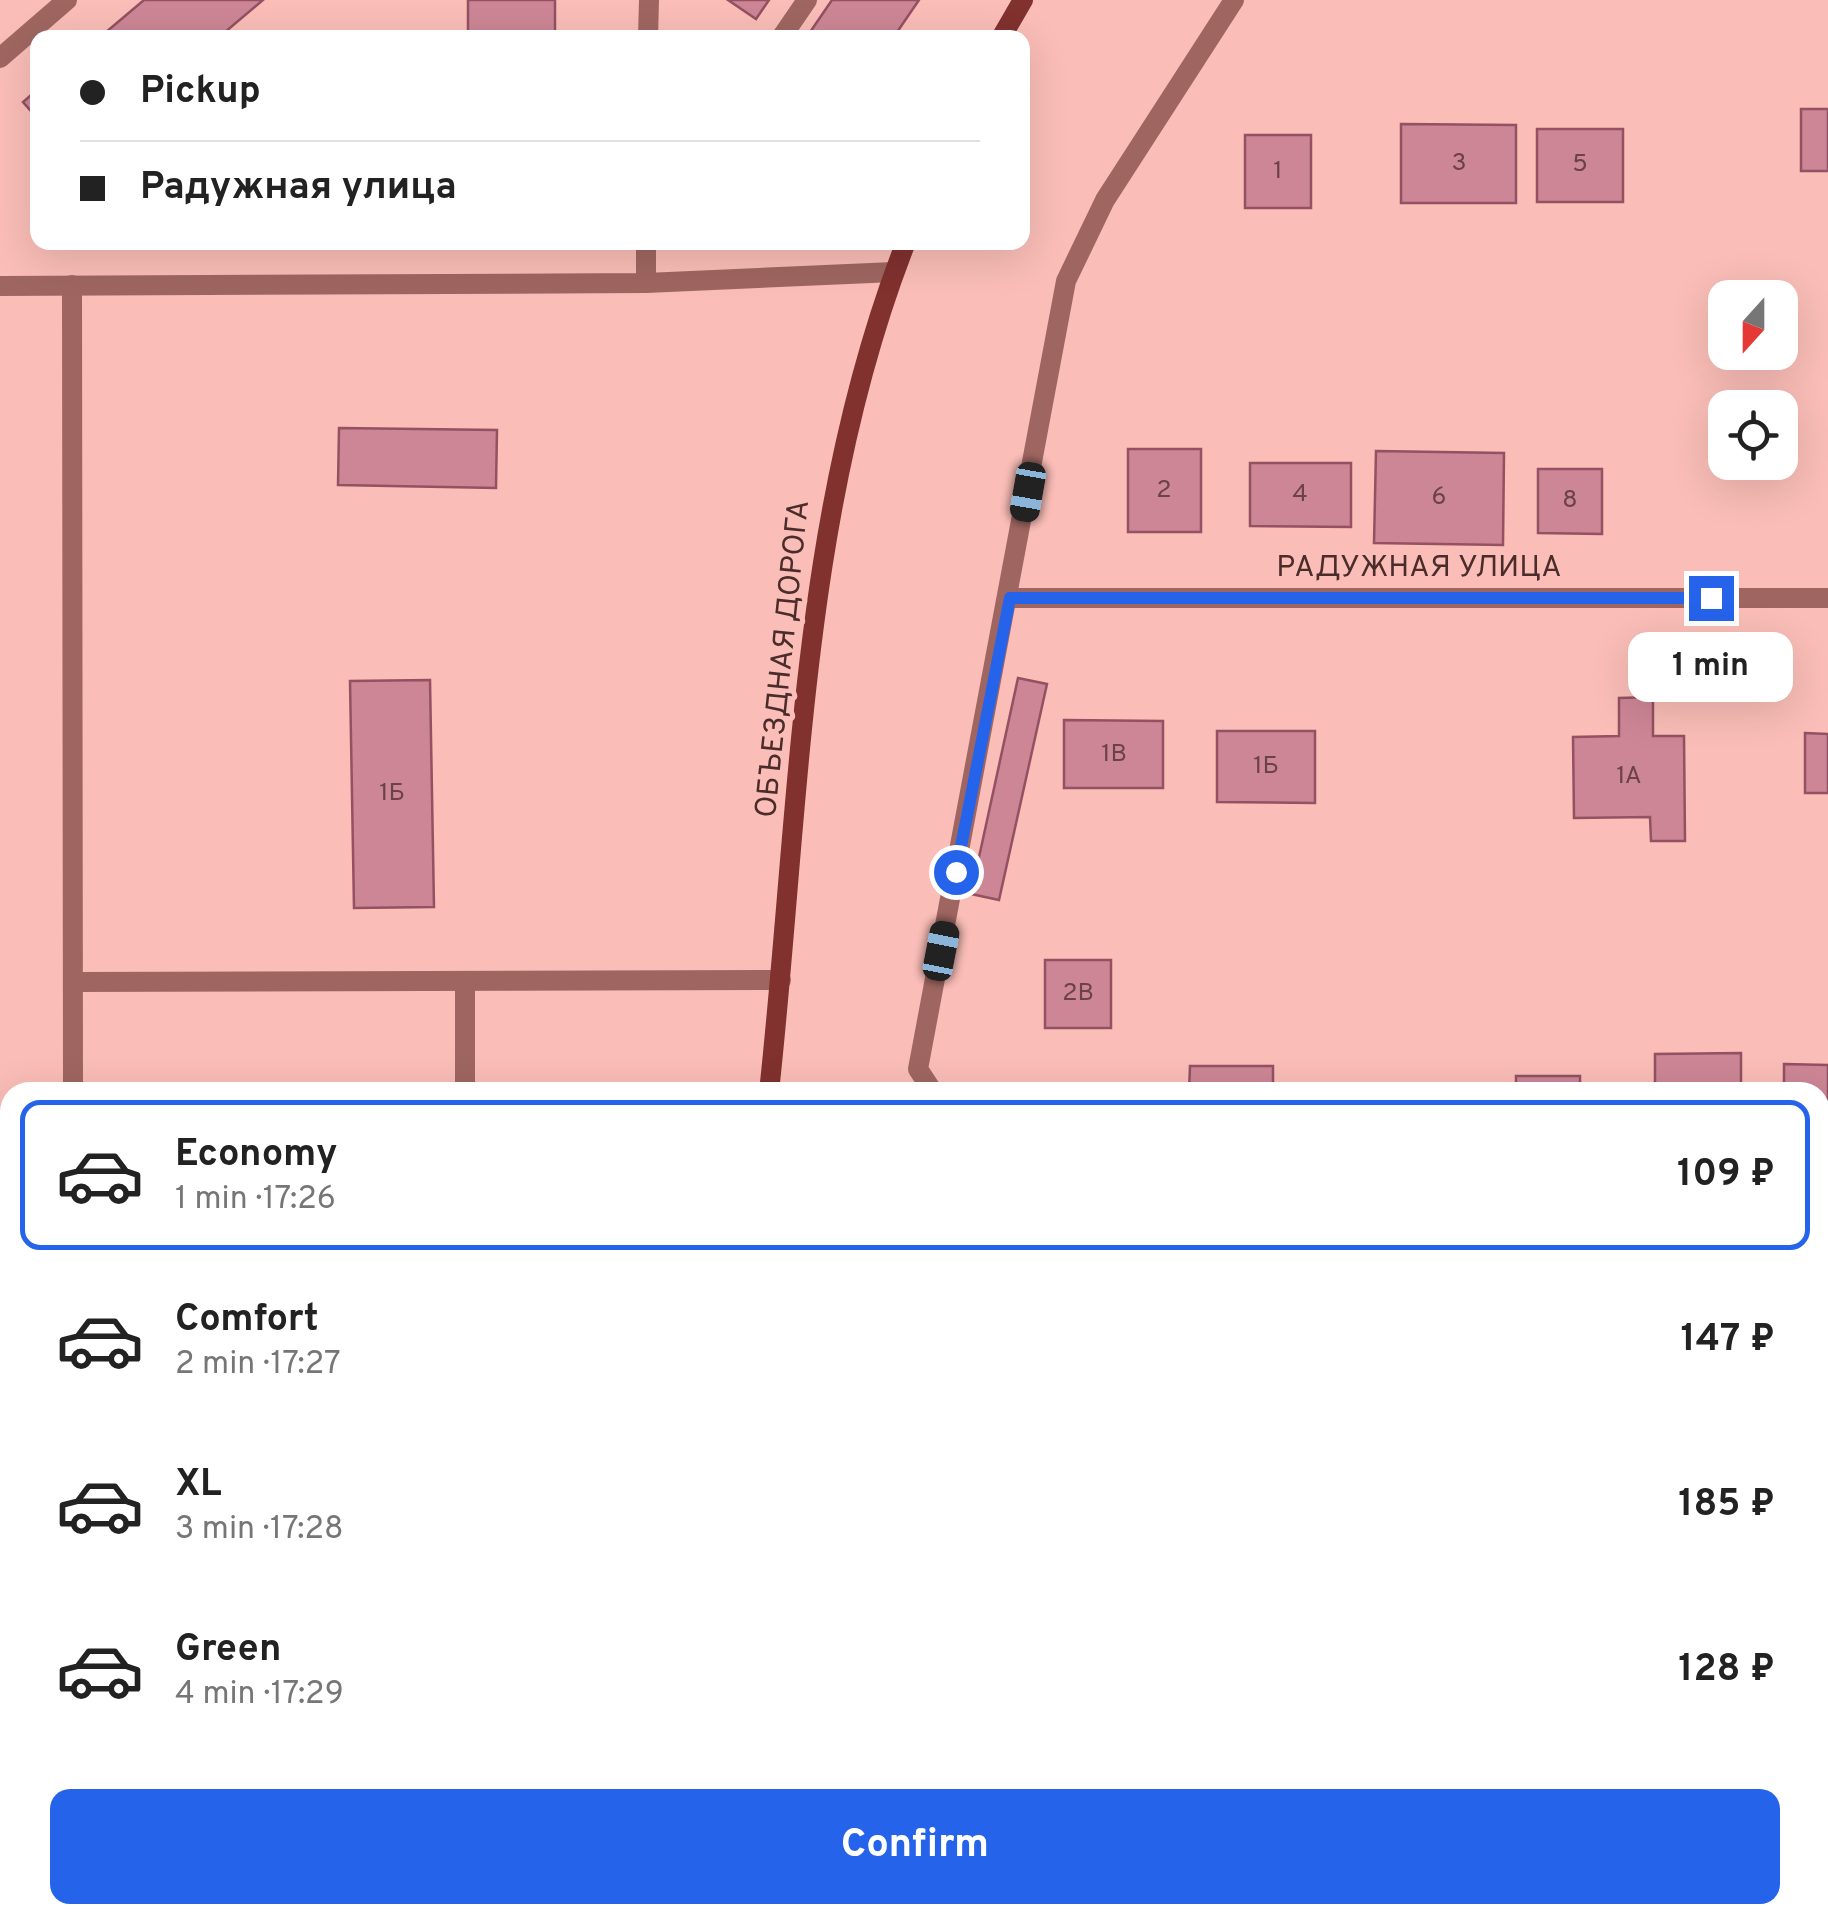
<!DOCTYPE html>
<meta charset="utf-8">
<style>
:root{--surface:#fff;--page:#f6f6f6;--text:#222;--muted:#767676;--line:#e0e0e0;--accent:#2563eb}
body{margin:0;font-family:Overpass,sans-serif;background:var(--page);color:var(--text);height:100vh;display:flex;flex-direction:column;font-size:38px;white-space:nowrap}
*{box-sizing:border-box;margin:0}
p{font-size:32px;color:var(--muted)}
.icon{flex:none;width:55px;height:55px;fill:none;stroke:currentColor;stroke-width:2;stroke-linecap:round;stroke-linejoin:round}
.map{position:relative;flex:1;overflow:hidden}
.panel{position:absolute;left:0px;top:1082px;width:1830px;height:842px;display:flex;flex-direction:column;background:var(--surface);border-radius:30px 30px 0 0;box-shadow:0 10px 40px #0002}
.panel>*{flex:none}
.banner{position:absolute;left:30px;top:30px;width:1000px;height:220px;border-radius:20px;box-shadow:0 10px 40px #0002;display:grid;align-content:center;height:220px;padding:0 50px;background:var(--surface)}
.needle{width:65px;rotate:201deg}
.fabs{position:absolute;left:1708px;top:280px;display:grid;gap:20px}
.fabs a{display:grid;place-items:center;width:90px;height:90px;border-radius:20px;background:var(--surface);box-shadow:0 10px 40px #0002;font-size:50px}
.end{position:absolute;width:45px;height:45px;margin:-22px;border:12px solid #2563eb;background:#fff;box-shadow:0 0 0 5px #fff}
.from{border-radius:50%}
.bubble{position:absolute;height:70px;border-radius:20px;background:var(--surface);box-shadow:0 10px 40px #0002;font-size:32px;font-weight:700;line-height:70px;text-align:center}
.car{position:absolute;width:30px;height:60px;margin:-30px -15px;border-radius:12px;box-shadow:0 0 8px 2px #0007;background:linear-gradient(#222 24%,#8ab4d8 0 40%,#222 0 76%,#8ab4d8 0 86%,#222 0)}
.banner b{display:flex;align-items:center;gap:35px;height:95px;font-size:38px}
.banner b+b{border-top:2px solid var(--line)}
.banner i{width:25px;height:25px;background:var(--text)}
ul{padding:18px 0 0;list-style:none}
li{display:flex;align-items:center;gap:30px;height:150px;margin:0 20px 15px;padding:0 30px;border:5px solid transparent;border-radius:20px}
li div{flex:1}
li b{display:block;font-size:38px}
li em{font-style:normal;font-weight:700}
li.current{border-color:var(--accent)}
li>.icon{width:90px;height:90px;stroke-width:1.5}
.action{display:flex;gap:20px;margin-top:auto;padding:20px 50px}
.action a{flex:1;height:115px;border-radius:20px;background:var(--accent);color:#fff;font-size:40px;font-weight:700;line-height:115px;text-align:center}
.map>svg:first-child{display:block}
.green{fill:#9fd0a0}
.building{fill:#cd8696;stroke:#935161;stroke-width:2.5}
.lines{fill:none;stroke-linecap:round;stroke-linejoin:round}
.service{stroke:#9f6661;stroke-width:20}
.minor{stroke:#9f6661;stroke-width:20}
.tertiary{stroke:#9f6661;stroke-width:20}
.secondary{stroke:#81312e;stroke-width:20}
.route{stroke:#2563eb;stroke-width:12}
.labels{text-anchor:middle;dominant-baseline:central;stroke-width:10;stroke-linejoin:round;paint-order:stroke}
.number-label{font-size:25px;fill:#6b4245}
.street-label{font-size:30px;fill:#4a2c2a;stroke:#fabdb7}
</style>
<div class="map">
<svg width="1828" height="1923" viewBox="0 0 1828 1923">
<rect width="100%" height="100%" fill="#fabdb7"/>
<polygon class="green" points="0,1854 10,1856 10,1915 233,1915 264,1923 0,1923"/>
<g class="building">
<polygon points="144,0 263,0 218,38 99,38"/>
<rect x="468" y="0" width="87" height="38"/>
<polygon points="728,0 769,0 756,19"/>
<polygon points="832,0 919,0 893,38 806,38"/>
<polygon points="38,89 38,119 23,102"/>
<rect x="1801" y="109" width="27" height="62"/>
<polygon points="1401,124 1516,125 1516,203 1401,203"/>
<rect x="1537" y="129" width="86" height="73"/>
<rect x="1245" y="135" width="66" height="73"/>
<polygon points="339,428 497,430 496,488 338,485"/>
<rect x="1128" y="449" width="73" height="83"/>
<polygon points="1376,451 1504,453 1503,545 1374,543"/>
<polygon points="1250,463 1351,463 1351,527 1250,526"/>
<polygon points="1538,469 1602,469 1602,534 1538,533"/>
<polygon points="1018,678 1047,684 999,900 971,894"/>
<polygon points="430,680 434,907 354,908 350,681"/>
<polygon points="1653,697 1653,736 1684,736 1685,841 1651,841 1650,817 1574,818 1573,737 1619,736 1619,698"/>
<polygon points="1064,720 1163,721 1163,788 1064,788"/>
<polygon points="1217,731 1315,731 1315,803 1217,802"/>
<polygon points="1805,733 1828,734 1828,793 1805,793"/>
<rect x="1045" y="960" width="66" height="68"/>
<polygon points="1741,1053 1741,1092 1655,1092 1655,1054"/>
<polygon points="1784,1064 1828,1065 1828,1148 1820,1148 1820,1092 1784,1092"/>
<polygon points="1190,1066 1273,1066 1273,1092 1189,1092"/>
<rect x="1516" y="1076" width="64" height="16"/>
<rect x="1825" y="1323" width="3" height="94"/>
</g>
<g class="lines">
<g class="service">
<polyline points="781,38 807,0"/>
<polyline points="0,58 67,0"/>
<polyline points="72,285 73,1092"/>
<polyline points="75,982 781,980"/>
<polyline points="465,1092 465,981"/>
<polyline points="729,1923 732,1915"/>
</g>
<g class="minor">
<polyline points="648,38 649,0"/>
<polyline points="646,283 646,242"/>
<polyline points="0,286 646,283 894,272"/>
<polyline points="1010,598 1828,598"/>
<polyline points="933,1092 918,1069 1066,281 1105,200 1234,0"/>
<polyline points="1820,1227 1828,1227"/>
</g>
<polyline class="tertiary" points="388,1923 392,1915"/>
<g class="secondary">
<polyline points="1001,38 1023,0"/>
<path d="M769,1092C800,808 800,512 906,242"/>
<polyline points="0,1629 10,1631"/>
<polyline points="1448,1915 1489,1923"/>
</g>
</g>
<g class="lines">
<polyline class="route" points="956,872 1010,598 1711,598"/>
</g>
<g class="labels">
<g class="number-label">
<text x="1459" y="164">3</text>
<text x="1580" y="165">5</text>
<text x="1278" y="172">1</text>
<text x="1164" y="491">2</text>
<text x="1300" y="495">4</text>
<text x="1439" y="498">6</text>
<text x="1570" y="501">8</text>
<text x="1114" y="755">1В</text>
<text x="1266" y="767">1Б</text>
<text x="1629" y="777">1А</text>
<text x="392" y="794">1Б</text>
<text x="1078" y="994">2В</text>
</g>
<g class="street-label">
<text x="1419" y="568">РАДУЖНАЯ УЛИЦА</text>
<text transform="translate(784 659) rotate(-84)">ОБЪЕЗДНАЯ ДОРОГА</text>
</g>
</g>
</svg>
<div class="fabs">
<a><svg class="needle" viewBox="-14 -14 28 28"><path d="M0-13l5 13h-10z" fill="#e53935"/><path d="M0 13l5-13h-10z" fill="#767676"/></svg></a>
<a><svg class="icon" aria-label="locate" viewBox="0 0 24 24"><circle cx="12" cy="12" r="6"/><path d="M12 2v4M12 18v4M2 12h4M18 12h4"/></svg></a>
</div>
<i class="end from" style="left:956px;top:872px"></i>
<i class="end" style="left:1711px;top:598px"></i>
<div class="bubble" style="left:1628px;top:632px;width:165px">1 min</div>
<i class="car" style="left:1028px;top:492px;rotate:190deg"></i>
<i class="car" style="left:941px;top:951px;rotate:11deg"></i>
<div class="banner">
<b><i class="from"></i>Pickup</b>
<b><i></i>Радужная улица</b>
</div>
<section class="panel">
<ul>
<li class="current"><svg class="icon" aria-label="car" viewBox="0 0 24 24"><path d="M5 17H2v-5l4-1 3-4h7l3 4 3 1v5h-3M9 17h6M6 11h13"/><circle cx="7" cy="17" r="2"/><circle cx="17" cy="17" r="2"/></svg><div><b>Economy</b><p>1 min · 17:26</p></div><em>109 ₽</em></li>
<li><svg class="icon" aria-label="car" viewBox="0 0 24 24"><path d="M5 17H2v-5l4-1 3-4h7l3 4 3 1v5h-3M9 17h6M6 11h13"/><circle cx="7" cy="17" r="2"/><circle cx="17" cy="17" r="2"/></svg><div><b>Comfort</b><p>2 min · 17:27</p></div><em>147 ₽</em></li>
<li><svg class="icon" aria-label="car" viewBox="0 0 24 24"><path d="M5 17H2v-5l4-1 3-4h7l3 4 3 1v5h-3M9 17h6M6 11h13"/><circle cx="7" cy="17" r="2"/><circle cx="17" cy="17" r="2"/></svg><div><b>XL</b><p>3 min · 17:28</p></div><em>185 ₽</em></li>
<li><svg class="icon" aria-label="car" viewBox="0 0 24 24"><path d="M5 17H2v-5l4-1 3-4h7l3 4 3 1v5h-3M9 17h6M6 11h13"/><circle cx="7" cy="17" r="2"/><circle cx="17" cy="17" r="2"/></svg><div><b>Green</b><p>4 min · 17:29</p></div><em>128 ₽</em></li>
</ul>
<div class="action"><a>Confirm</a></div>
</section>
</div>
